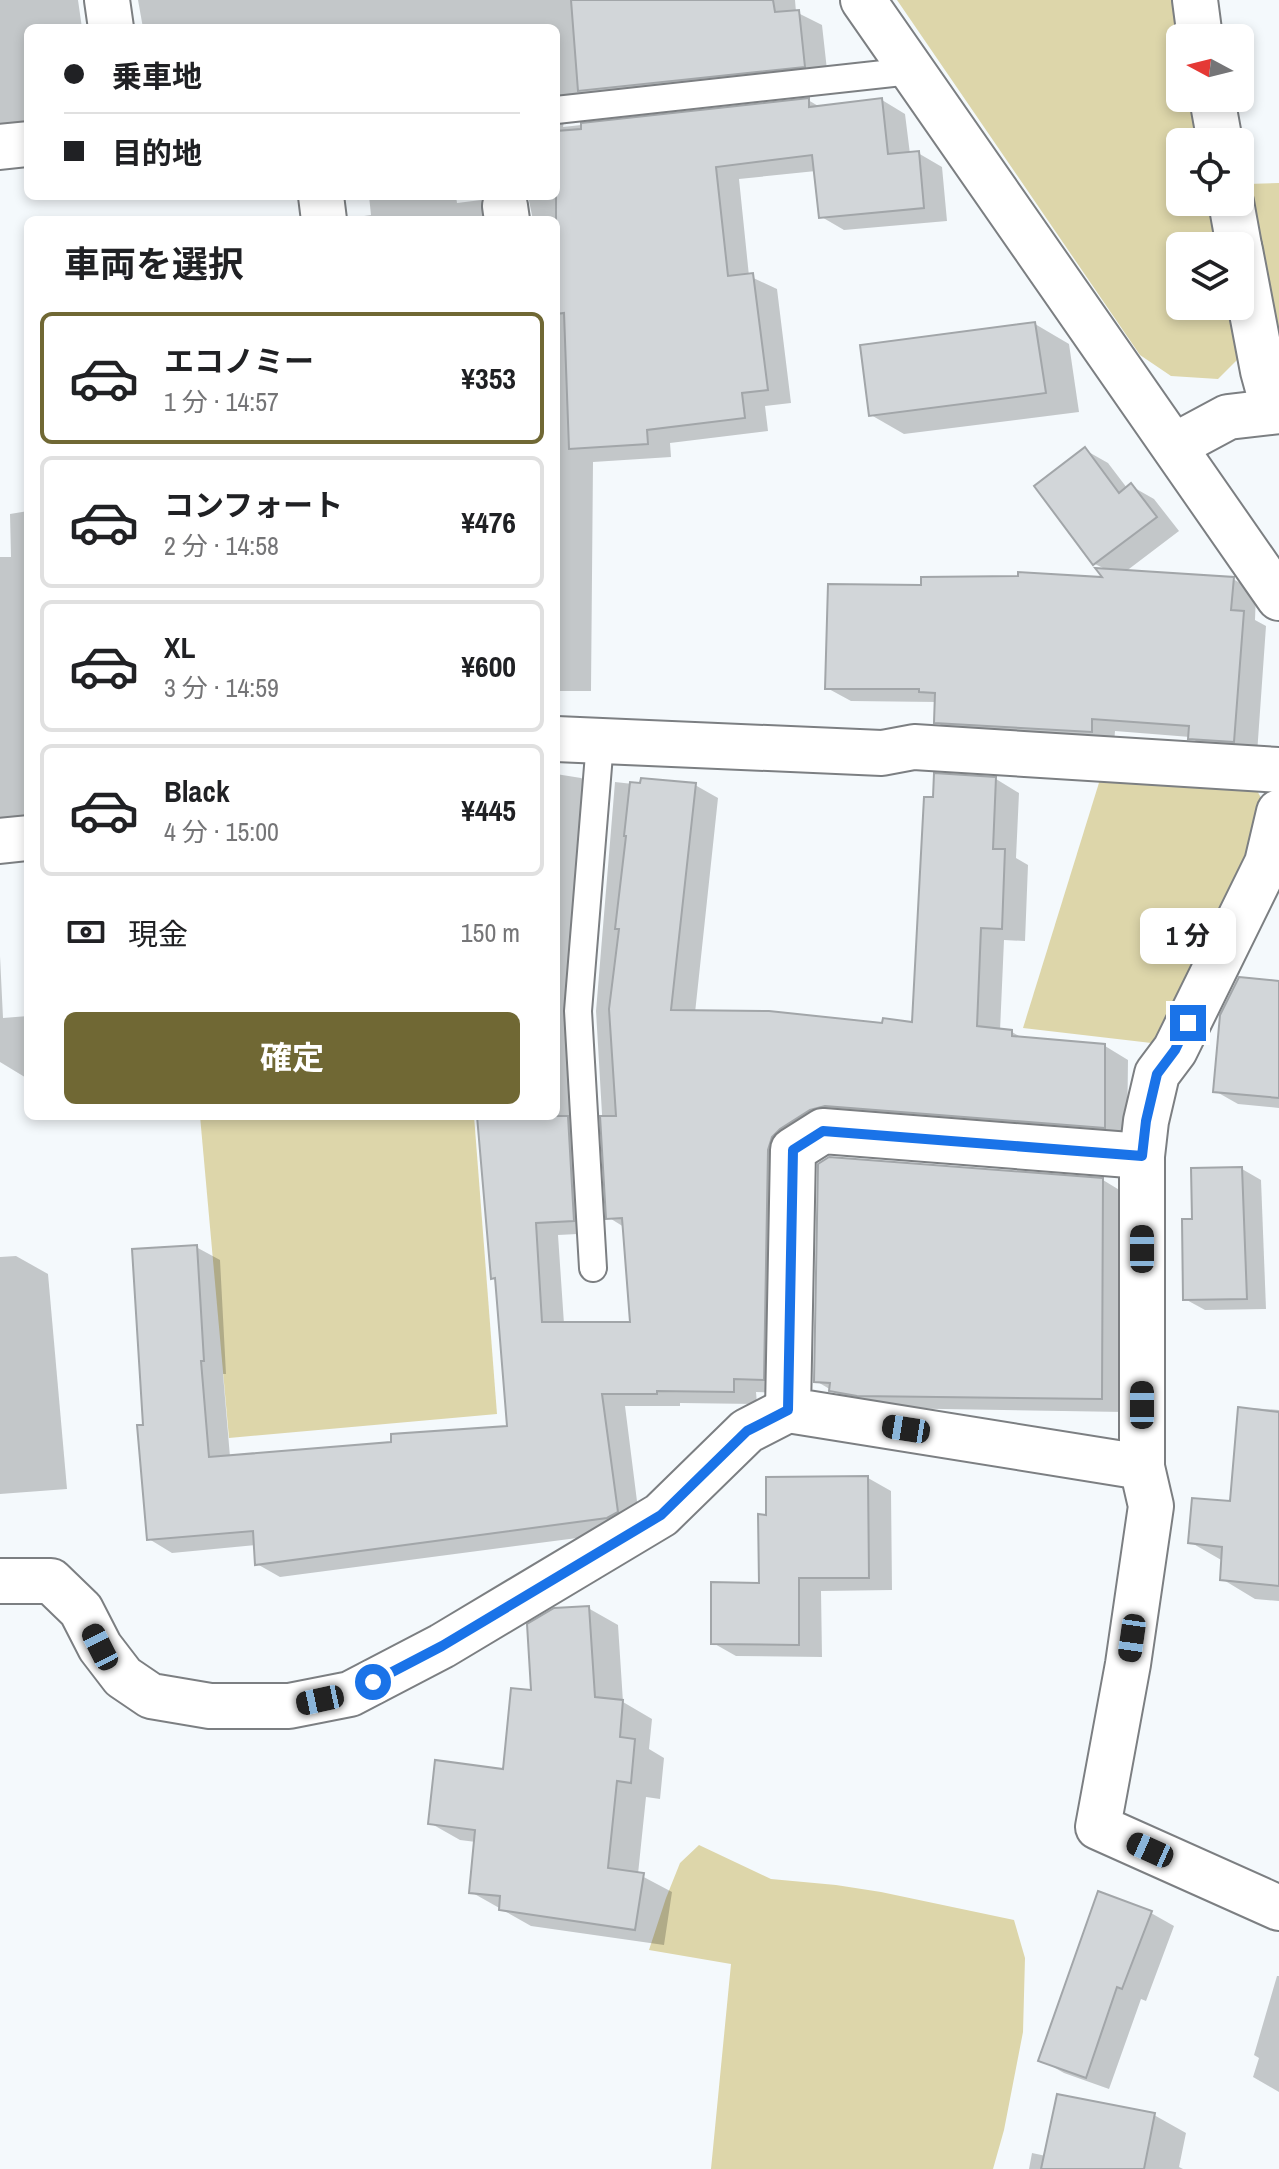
<!DOCTYPE html>
<html lang="ja">
<meta charset="utf-8">
<style>
:root{--surface:#fff;--page:#f2f2f2;--text:#202124;--muted:#757577;--line:#e0e0e0;--accent:#706834}
body{margin:0;font-family:"Archivo Narrow","Noto Sans JP",sans-serif;background:var(--page);color:var(--text);height:100vh;display:flex;flex-direction:column;font-size:30px;white-space:nowrap}
*{box-sizing:border-box;margin:0}
p{font-size:26px;color:var(--muted)}
.icon{flex:none;width:44px;height:44px;fill:none;stroke:currentColor;stroke-width:2;stroke-linecap:round;stroke-linejoin:round}
.map{position:relative;flex:1;overflow:hidden}
.panel{position:absolute;left:24px;top:216px;width:536px;height:904px;display:flex;flex-direction:column;background:var(--surface);border-radius:12px;box-shadow:0 4px 12px #0003}
.panel>*{flex:none}
.top-card{position:absolute;left:24px;top:24px;width:536px;height:176px;border-radius:12px;box-shadow:0 4px 12px #0003;display:grid;align-content:center;height:176px;padding:0 40px;background:var(--surface)}
.needle{width:52px;rotate:277deg}
.controls{position:absolute;left:1166px;top:24px;display:grid;gap:16px}
.controls a{display:grid;place-items:center;width:88px;height:88px;border-radius:12px;background:var(--surface);box-shadow:0 4px 12px #0003;font-size:40px}
.end{position:absolute;width:36px;height:36px;margin:-18px;border:10px solid #1a73e8;background:#fff;box-shadow:0 0 0 4px #fff}
.from{border-radius:50%}
.bubble{position:absolute;height:56px;border-radius:12px;background:var(--surface);box-shadow:0 4px 12px #0003;font-size:26px;font-weight:700;line-height:56px;text-align:center}
.car{position:absolute;width:24px;height:48px;margin:-24px -12px;border-radius:10px;box-shadow:0 0 6px 2px #0007;background:linear-gradient(#222 24%,#8ab4d8 0 40%,#222 0 76%,#8ab4d8 0 86%,#222 0)}
.top-card b{display:flex;align-items:center;gap:28px;height:76px;font-size:30px}
.top-card b+b{border-top:2px solid var(--line)}
.top-card i{width:20px;height:20px;background:var(--text)}
ul{padding:0;list-style:none}
li{display:flex;align-items:center;gap:24px;height:132px;margin:0 16px 12px;padding:0 24px;border:4px solid var(--line);border-radius:12px}
li div{flex:1}
li b{display:block;font-size:30px}
li em{font-style:normal;font-weight:700}
li.selected{border-color:var(--accent)}
li>.icon{width:72px;height:72px;stroke-width:1.5}
h2{padding:0 40px;font-size:36px;line-height:96px}
.pay{display:flex;align-items:center;gap:20px;height:88px;padding:0 40px;font-size:30px}
.pay p{margin-inline-start:auto}
.button{display:flex;gap:16px;margin-top:auto;padding:16px 40px}
.button a{flex:1;height:92px;border-radius:12px;background:var(--accent);color:#fff;font-size:32px;font-weight:700;line-height:92px;text-align:center}
.map>svg:first-child{display:block}
.green{fill:#ddd6aa}
.shadow{fill:#0003}
.building{fill:#d2d6d9;stroke:#a2a6a9;stroke-width:2}
.lines{fill:none;stroke-linecap:round;stroke-linejoin:round}
.lane-casing{stroke:#7c7f82;stroke-width:30}
.street-casing{stroke:#7c7f82;stroke-width:48}
.lane{stroke:#fff;stroke-width:26}
.street{stroke:#fff;stroke-width:44}
.route{stroke:#1a73e8;stroke-width:10}
</style>
<div class="map">
<svg width="1279" height="2169" viewBox="0 0 1279 2169">
<rect width="100%" height="100%" fill="#f4f9fc"/>
<g class="green">
<polygon points="897,0 1179,0 1180,98 1197,98 1205,142 1180,142 1180,202 1217,202 1225,246 1180,246 1180,306 1237,306 1245,352 1218,379 1171,376 1140,355"/>
<polygon points="1279,183 1279,353 1247,184"/>
<polygon points="1102,773 1253,783 1267,809 1252,851 1160,1044 1023,1028"/>
<polygon points="200,1116 474,1116 497,1414 229,1438"/>
<polygon points="699,1845 771,1879 836,1885 881,1892 1014,1920 1025,1958 1023,2032 1004,2130 993,2169 711,2169 731,1964 649,1950 666,1898 680,1863"/>
</g>
<g class="shadow">
<polygon points="0,0 78,0 82,28 28,28 28,126 0,130"/>
<polygon points="138,0 795,0 796,12 822,25 828,79 565,116 563,127 808,100 820,107 882,100 905,114 910,154 918,153 942,167 947,221 844,230 820,216 816,171 739,179 749,276 777,289 791,403 765,406 768,431 670,443 671,457 593,462 591,691 556,691 556,220 533,220 528,196 556,196 556,28 143,28"/>
<polygon points="369,196 456,196 457,203 481,200 505,213 505,220 364,220 364,216 371,215"/>
<polygon points="1035,324 1069,344 1079,412 904,434 871,415"/>
<polygon points="1085,450 1108,463 1127,488 1131,486 1154,499 1179,531 1125,572 1233,579 1256,592 1255,620 1266,626 1257,754 1213,752 1190,737 1115,731 1114,744 960,736 936,722 937,702 851,701 827,688 923,587 1106,579 1107,570 1095,564"/>
<polygon points="28,511 28,818 0,821 0,557 11,557 10,514"/>
<polygon points="556,774 581,778 604,791 585,1024 597,1233 558,1235 564,1324 632,1324 624,1227 608,1217 596,1011 615,782 642,785 695,785 718,798 695,1013 884,1026 914,1024 935,799 996,779 1019,793 1016,858 1028,865 1025,941 1004,940 1000,1031 1012,1032 1024,1039 1105,1046 1128,1060 1127,1140 803,1142 786,1393 756,1392 757,1404 680,1403 680,1406 625,1406 640,1525 631,1531 280,1577 257,1564 256,1545 172,1553 149,1539 146,1426 196,1247 220,1260 226,1374 223,1374 230,1457 394,1444 509,1428 497,1280 492,1278 479,1116 556,1116"/>
<polygon points="0,956 3,1018 28,1016 28,1079 0,1062"/>
<polygon points="1279,983 1279,1108 1238,1104 1215,1091"/>
<polygon points="1242,1169 1261,1180 1266,1309 1205,1310 1185,1299 1194,1221"/>
<polygon points="1103,1180 1126,1194 1124,1412 882,1408 855,1404 816,1381"/>
<polygon points="16,1256 48,1274 67,1489 0,1494 0,1257"/>
<polygon points="1251,1408 1279,1410 1279,1601 1255,1599 1222,1579 1223,1561 1190,1542 1232,1503"/>
<polygon points="868,1478 891,1491 892,1590 821,1591 822,1657 736,1656 713,1643 761,1585 768,1517"/>
<polygon points="588,1608 618,1625 623,1702 652,1719 649,1749 664,1758 660,1799 646,1797 638,1874 672,1892 664,1945 531,1926 471,1892 476,1842 460,1840 430,1823 505,1771 534,1692"/>
<polygon points="1151,1913 1174,1926 1146,2001 1141,1999 1109,2089 1064,2073 1041,2060"/>
<polygon points="1277,1976 1279,1976 1279,2092 1253,2077 1259,2058 1254,2055"/>
<polygon points="1154,2115 1186,2133 1179,2167 1183,2169 1029,2169 1032,2153 1046,2156"/>
</g>
<g class="building">
<polygon points="571,0 773,0 775,12 799,10 805,67 578,91"/>
<polygon points="809,98 809,107 882,98 888,154 919,151 924,208 819,218 812,155 716,167 728,276 753,273 768,390 742,393 745,418 647,430 648,444 569,449 564,313 556,314 556,131 581,129 581,123"/>
<polygon points="1035,322 1046,393 869,416 860,345"/>
<polygon points="1085,447 1119,493 1131,483 1157,517 1093,565 1034,486"/>
<polygon points="1095,568 1234,577 1231,610 1244,611 1234,742 1188,739 1189,726 1092,719 1092,732 934,723 935,693 919,692 919,689 825,689 828,584 921,585 921,577 1018,576 1018,572 1102,577"/>
<polygon points="934,773 996,777 993,849 1005,849 1002,929 981,928 977,1026 1012,1030 1012,1036 1105,1044 1105,1128 825,1106 810,1110 780,1129 772,1137 768,1150 764,1380 734,1379 734,1392 657,1391 657,1394 602,1394 618,1512 607,1518 255,1565 253,1531 147,1540 137,1425 143,1425 132,1249 197,1245 204,1361 201,1361 209,1457 391,1442 391,1434 507,1426 495,1278 491,1279 477,1116 568,1116 574,1221 536,1223 542,1322 630,1322 622,1218 606,1219 600,1116 616,1116 609,1009 619,929 615,929 626,836 624,836 630,782 640,783 641,778 696,783 671,1010 769,1011 882,1023 883,1018 912,1022 924,797 933,797"/>
<polygon points="1239,977 1279,981 1279,1098 1213,1092 1220,1015"/>
<polygon points="829,1157 1103,1178 1102,1399 857,1396 829,1391 830,1383 814,1382 818,1164"/>
<polygon points="1242,1167 1247,1299 1183,1300 1182,1219 1192,1219 1191,1168"/>
<polygon points="1238,1407 1279,1412 1279,1586 1220,1580 1222,1547 1188,1543 1192,1498 1230,1501"/>
<polygon points="868,1476 869,1578 799,1578 799,1645 711,1644 711,1582 759,1583 758,1514 766,1515 766,1477"/>
<polygon points="589,1606 595,1697 623,1700 620,1737 635,1739 631,1783 617,1781 608,1868 644,1873 635,1930 499,1910 500,1896 469,1893 475,1830 428,1824 435,1760 503,1769 511,1688 531,1690 527,1624 554,1608"/>
<polygon points="1098,1891 1152,1911 1122,1989 1117,1987 1086,2078 1038,2061"/>
<polygon points="1057,2094 1155,2113 1144,2169 1041,2169"/>
</g>
<g class="lines">
<defs>
<g id="lane">
<polyline points="556,110 911,71"/>
<polyline points="593,1268 578,1011 600,742"/>
</g>
<g id="street">
<polyline points="107,0 111,28"/>
<polyline points="863,0 1279,598"/>
<polyline points="1195,0 1200,38"/>
<polyline points="1212,98 1220,142"/>
<polyline points="0,147 28,144"/>
<polyline points="321,196 324,220"/>
<polyline points="1231,202 1239,246"/>
<polyline points="505,206 507,220"/>
<polyline points="1240,250 1263,371 1274,411"/>
<polyline points="1174,446 1228,417 1279,411"/>
<polyline points="556,739 882,753 914,747 1279,770"/>
<polyline points="1279,812 1267,863 1175,1050 1157,1074 1146,1121 1142,1156 1142,1467 1151,1506 1128,1664 1098,1827 1279,1908"/>
<polyline points="0,841 28,838"/>
<polyline points="1142,1467 788,1410 793,1150 823,1131 1142,1156"/>
<polyline points="0,1581 51,1581 81,1610 100,1647 123,1677 151,1696 210,1706 289,1706 350,1694 442,1646 661,1515 747,1431 788,1410"/>
</g>
</defs>
<use href="#lane" class="lane-casing"/>
<use href="#street" class="street-casing"/>
<use href="#lane" class="lane"/>
<use href="#street" class="street"/>
</g>
<g class="lines">
<polyline class="route" points="373,1682 442,1646 661,1515 747,1431 788,1410 793,1150 823,1131 1142,1156 1146,1121 1157,1074 1175,1050 1188,1023"/>
</g>
</svg>
<div class="controls">
<a><svg class="needle" viewBox="-14 -14 28 28"><path d="M0-13l5 13h-10z" fill="#e53935"/><path d="M0 13l5-13h-10z" fill="#757577"/></svg></a>
<a><svg class="icon" aria-label="locate" viewBox="0 0 24 24"><circle cx="12" cy="12" r="6"/><path d="M12 2v4M12 18v4M2 12h4M18 12h4"/></svg></a>
<a><svg class="icon" aria-label="layers" viewBox="0 0 24 24"><path d="M12 4l9 5-9 5-9-5zM3 14l9 5 9-5"/></svg></a>
</div>
<i class="end from" style="left:373px;top:1682px"></i>
<i class="end" style="left:1188px;top:1023px"></i>
<div class="bubble" style="left:1140px;top:908px;width:96px">1 分</div>
<i class="car" style="left:1142px;top:1249px;rotate:0deg"></i>
<i class="car" style="left:1142px;top:1405px;rotate:0deg"></i>
<i class="car" style="left:906px;top:1429px;rotate:279deg"></i>
<i class="car" style="left:1132px;top:1638px;rotate:188deg"></i>
<i class="car" style="left:100px;top:1647px;rotate:333deg"></i>
<i class="car" style="left:320px;top:1700px;rotate:258deg"></i>
<i class="car" style="left:1150px;top:1850px;rotate:294deg"></i>
<div class="top-card">
<b><i class="from"></i>乗車地</b>
<b><i></i>目的地</b>
</div>
<section class="panel">
<h2>車両を選択</h2>
<ul>
<li class="selected"><svg class="icon" aria-label="car" viewBox="0 0 24 24"><path d="M5 17H2v-5l4-1 3-4h7l3 4 3 1v5h-3M9 17h6M6 11h13"/><circle cx="7" cy="17" r="2"/><circle cx="17" cy="17" r="2"/></svg><div><b>エコノミー</b><p>1 分 · 14:57</p></div><em>¥353</em></li>
<li><svg class="icon" aria-label="car" viewBox="0 0 24 24"><path d="M5 17H2v-5l4-1 3-4h7l3 4 3 1v5h-3M9 17h6M6 11h13"/><circle cx="7" cy="17" r="2"/><circle cx="17" cy="17" r="2"/></svg><div><b>コンフォート</b><p>2 分 · 14:58</p></div><em>¥476</em></li>
<li><svg class="icon" aria-label="car" viewBox="0 0 24 24"><path d="M5 17H2v-5l4-1 3-4h7l3 4 3 1v5h-3M9 17h6M6 11h13"/><circle cx="7" cy="17" r="2"/><circle cx="17" cy="17" r="2"/></svg><div><b>XL</b><p>3 分 · 14:59</p></div><em>¥600</em></li>
<li><svg class="icon" aria-label="car" viewBox="0 0 24 24"><path d="M5 17H2v-5l4-1 3-4h7l3 4 3 1v5h-3M9 17h6M6 11h13"/><circle cx="7" cy="17" r="2"/><circle cx="17" cy="17" r="2"/></svg><div><b>Black</b><p>4 分 · 15:00</p></div><em>¥445</em></li>
</ul>
<div class="pay"><svg class="icon" aria-label="cash" viewBox="0 0 24 24"><path d="M3 7h18v10H3z"/><circle cx="12" cy="12" r="2"/></svg>現金<p>150 m</p></div>
<div class="button"><a>確定</a></div>
</section>
</div>
